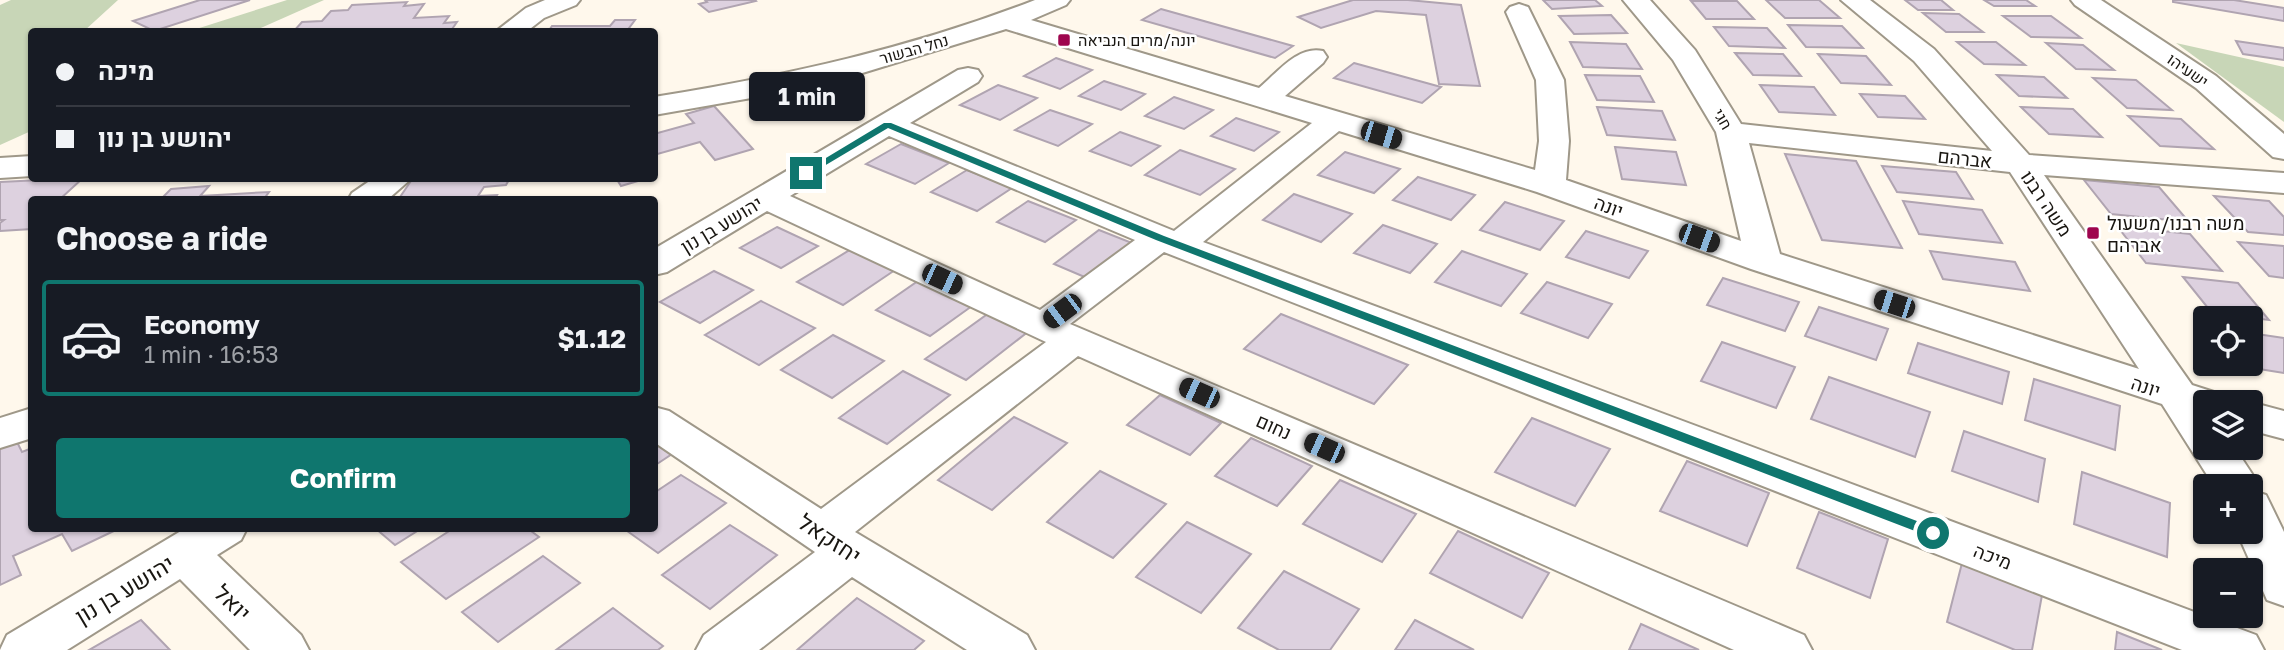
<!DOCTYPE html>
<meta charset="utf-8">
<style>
:root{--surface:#171b24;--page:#20242c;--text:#f1f3f6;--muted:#9ea1a6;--line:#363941;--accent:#0f766e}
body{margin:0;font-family:"Golos Text",Heebo,sans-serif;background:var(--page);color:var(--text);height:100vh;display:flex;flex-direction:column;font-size:26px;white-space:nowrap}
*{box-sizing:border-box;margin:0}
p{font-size:23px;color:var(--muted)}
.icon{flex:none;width:38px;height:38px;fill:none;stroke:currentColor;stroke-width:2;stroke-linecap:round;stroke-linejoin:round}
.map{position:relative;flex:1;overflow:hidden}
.sheet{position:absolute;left:28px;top:196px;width:630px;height:336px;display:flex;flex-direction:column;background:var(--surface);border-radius:7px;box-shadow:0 2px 5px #0004}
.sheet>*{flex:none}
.top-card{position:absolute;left:28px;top:28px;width:630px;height:154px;border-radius:7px;box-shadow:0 2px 5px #0004;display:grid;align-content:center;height:154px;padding:0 28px;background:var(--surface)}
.controls{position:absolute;left:2193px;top:306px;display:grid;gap:14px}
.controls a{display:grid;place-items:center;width:70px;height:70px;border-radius:7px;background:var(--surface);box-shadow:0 2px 5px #0004;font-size:35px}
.end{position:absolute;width:32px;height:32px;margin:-16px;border:9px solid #0f766e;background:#fff;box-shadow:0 0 0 4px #fff}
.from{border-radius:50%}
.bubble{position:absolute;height:49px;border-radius:7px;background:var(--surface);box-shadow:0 2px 5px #0004;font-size:23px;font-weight:700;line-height:49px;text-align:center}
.car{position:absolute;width:21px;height:42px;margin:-21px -10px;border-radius:9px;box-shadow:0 0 5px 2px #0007;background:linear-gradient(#222 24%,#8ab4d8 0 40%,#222 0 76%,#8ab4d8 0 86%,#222 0)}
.top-card b{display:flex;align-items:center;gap:24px;height:66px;font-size:26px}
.top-card b+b{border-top:2px solid var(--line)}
.top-card i{width:18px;height:18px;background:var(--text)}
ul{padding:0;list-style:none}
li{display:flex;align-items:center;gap:21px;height:116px;margin:0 14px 10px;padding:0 14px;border:4px solid var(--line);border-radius:7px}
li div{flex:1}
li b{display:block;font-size:26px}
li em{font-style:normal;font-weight:700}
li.on{border-color:var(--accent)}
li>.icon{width:63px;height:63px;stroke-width:1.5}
h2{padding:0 28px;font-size:32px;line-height:84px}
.primary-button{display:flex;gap:14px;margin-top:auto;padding:14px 28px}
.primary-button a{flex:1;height:80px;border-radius:7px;background:var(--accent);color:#fff;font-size:28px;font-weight:700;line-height:80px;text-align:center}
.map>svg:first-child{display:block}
.green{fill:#c8d6b7}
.building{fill:#ddd1df;stroke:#b0a4b1;stroke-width:2}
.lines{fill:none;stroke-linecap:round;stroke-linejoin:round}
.minor-casing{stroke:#9f9889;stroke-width:4}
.minor{fill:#fff;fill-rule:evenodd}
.route{fill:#0f766e}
.poi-dot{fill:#9e054e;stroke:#fff;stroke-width:2.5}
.labels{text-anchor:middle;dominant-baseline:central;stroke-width:5;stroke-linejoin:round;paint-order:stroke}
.far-poi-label{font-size:16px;fill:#191611;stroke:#fff;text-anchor:start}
.far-street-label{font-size:16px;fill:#191611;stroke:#fff}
.street-label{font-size:19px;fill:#191611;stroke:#fff}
.poi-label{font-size:19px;fill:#191611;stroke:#fff;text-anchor:start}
.near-street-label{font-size:23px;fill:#191611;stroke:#fff}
</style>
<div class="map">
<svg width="2284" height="650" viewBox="0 0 2284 650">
<rect width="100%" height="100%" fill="#fff8ec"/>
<g class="green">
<polygon points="11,0 118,0 84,31 32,32 31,131 0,145 0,5"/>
<polygon points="287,0 324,0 254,31 190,31"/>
<polygon points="2176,43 2284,67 2284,122"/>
</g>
<g class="building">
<polygon points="200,0 250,0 154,31 133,21"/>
<polygon points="705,0 755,0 756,1 709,12 699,4 707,2"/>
<polygon points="1353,0 1408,0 1461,5 1480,86 1439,84 1426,15 1376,11 1321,28 1298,17"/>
<polygon points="1543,0 1595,0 1602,6 1552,9"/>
<polygon points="1766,0 1819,0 1840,18 1785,18"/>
<polygon points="1905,0 1941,0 1953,10 1918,10"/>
<polygon points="1984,0 2026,0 2035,6 1994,6"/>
<polygon points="2173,0 2234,0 2284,8 2284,21 2173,2"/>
<polygon points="1691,1 1737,1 1754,19 1706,19"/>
<polygon points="407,2 404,6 424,4 414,18 449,16 444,23 457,22 450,32 293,32 302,22 322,21 331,11 348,10 352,5"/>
<polygon points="1161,9 1293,46 1275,58 1142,20"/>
<polygon points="1923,13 1959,14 1983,32 1946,32"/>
<polygon points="1611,15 1627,33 1574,34 1559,16"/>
<polygon points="2003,16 2051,16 2081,38 2031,37"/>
<polygon points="615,20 635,20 626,32 548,32 552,26 610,26"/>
<polygon points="1788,25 1842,26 1863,48 1806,47"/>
<polygon points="1714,27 1767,28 1785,48 1729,46"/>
<polygon points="2236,41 2284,48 2284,60 2243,54"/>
<polygon points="1570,42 1626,44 1642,69 1583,67"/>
<polygon points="1957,42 1996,42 2025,65 1984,64"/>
<polygon points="2046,43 2083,45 2114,70 2076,69"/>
<polygon points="1735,53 1783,54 1801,76 1753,75"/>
<polygon points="1818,54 1866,56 1891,85 1841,83"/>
<polygon points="1056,58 1092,70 1060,89 1024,76"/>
<polygon points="1354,63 1441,87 1422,103 1334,78"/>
<polygon points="1585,75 1640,76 1654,102 1597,100"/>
<polygon points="1997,75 2044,77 2067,98 2019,96"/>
<polygon points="2093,78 2136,80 2172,110 2127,108"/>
<polygon points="1104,81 1145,94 1121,110 1079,96"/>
<polygon points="998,85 1037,98 1000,120 960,105"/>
<polygon points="1760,85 1814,87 1835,115 1779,112"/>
<polygon points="1860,94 1905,96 1925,119 1878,117"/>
<polygon points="1174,97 1213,110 1184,129 1145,116"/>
<polygon points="714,106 753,149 715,160 700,142 654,155 654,134 694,123 686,114"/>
<polygon points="1597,107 1662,111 1675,140 1607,135"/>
<polygon points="2021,107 2073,109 2102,137 2049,134"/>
<polygon points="1050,110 1092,124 1058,146 1015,130"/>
<polygon points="2128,116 2181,119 2214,149 2160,146"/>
<polygon points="1236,118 1279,132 1254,151 1211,136"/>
<polygon points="1120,132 1160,146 1131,166 1090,151"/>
<polygon points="901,144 949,163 915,184 866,164"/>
<polygon points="1615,147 1676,152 1686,185 1622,179"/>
<polygon points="1180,150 1235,169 1200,195 1145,175"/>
<polygon points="1345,152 1400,169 1374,193 1318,175"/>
<polygon points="1785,154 1856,161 1902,248 1822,240"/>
<polygon points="1882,166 1956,172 1973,199 1897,192"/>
<polygon points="967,170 1012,188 977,211 931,192"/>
<polygon points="1418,177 1475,195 1451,220 1393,200"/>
<polygon points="83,178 59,200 32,200 32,229 0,231 0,223 4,220 0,220 0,182"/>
<polygon points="413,178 510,178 506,185 484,187 478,196 497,195 494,200 398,200"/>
<polygon points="616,178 648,178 621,186"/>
<polygon points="2084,180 2159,187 2189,222 2111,214"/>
<polygon points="209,186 200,196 269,192 263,200 160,200 171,189"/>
<polygon points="1294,194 1352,214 1321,242 1263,220"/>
<polygon points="2214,196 2269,201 2284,217 2284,235 2248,232"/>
<polygon points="1028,201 1076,220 1045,242 997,222"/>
<polygon points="1903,201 1982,210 2002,243 1919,234"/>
<polygon points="1505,202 1564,221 1540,250 1480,230"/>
<polygon points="1383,225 1437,244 1410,273 1354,253"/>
<polygon points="2117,226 2190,234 2222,271 2146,263"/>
<polygon points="777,227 818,246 781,268 740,248"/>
<polygon points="1099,230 1132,243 1087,278 1054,264"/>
<polygon points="1586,231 1648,251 1629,278 1566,257"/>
<polygon points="2238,242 2284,246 2284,278 2269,276"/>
<polygon points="853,248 898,268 843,305 797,282"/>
<polygon points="1462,251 1527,274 1501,306 1435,282"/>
<polygon points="1930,251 2015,262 2030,291 1943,279"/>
<polygon points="714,271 753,290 700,323 660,302"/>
<polygon points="2183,277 2238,283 2269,320 2212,313"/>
<polygon points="1723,278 1799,302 1785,331 1707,305"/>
<polygon points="918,281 972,306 930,336 876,310"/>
<polygon points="1547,282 1612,304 1588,338 1521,313"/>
<polygon points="761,301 815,328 759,365 705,335"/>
<polygon points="1819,307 1888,329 1876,360 1805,336"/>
<polygon points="989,313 1029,331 966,380 925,359"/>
<polygon points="1281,314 1408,365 1374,404 1244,349"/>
<polygon points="2250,333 2284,338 2284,373 2253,368 2250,364"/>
<polygon points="833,335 884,361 832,398 781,370"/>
<polygon points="1722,342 1795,367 1776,408 1701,381"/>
<polygon points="1918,343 2009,372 2002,404 1908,373"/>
<polygon points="903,371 950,395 887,444 839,418"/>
<polygon points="1829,377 1930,412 1915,457 1811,419"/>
<polygon points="2034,379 2120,406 2115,450 2025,420"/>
<polygon points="1160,395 1221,423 1190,455 1127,425"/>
<polygon points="1014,417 1067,443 992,510 938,480"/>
<polygon points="1532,418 1610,449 1575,506 1495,472"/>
<polygon points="1964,431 2045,459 2038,502 1952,471"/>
<polygon points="1251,438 1312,466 1277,506 1215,476"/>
<polygon points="16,440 22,452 32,448 32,528 120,528 72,551 62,534 13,556 21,575 0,585 0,446"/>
<polygon points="654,443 672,454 654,466"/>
<polygon points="1687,461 1769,493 1747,546 1660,511"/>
<polygon points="1100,471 1166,504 1113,558 1047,522"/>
<polygon points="2082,472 2170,503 2167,557 2074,524"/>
<polygon points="681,475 726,503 658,553 623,528 654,528 654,493"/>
<polygon points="1340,480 1416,514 1382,562 1303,524"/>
<polygon points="1819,512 1888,539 1870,598 1797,568"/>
<polygon points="1187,522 1251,554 1201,613 1136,577"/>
<polygon points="730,525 777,555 710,609 662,575"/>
<polygon points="375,528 422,528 395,545"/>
<polygon points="454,528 527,528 539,537 446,599 401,562"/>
<polygon points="1458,531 1549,573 1522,618 1430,573"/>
<polygon points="543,556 580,583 498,642 462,612"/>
<polygon points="1962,563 2042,595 2032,650 2015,650 1947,622"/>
<polygon points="1284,571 1359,609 1330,650 1279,650 1238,628"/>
<polygon points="857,598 924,641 914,650 797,650"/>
<polygon points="613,608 663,646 658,650 556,650"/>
<polygon points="141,620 170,650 89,650"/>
<polygon points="1415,620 1474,650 1395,650"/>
<polygon points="1641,624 1699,650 1629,650"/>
<polygon points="2117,632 2162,650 2115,650"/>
</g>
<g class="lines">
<defs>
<g id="minor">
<polygon points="545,0 580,0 576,5 544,18 526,32 495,32 526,8"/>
<path d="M1035,0H1070L1066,5L1031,20L1259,88C1277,73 1298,45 1323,51L1327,57L1323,63L1285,96L1535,170L1539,141L1536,80L1506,12L1510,7L1519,4L1528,7L1564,80L1569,141L1566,180L1741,241L1716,132L1673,60L1623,0H1650L1695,50L1741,124L1992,151L1914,61L1841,0H1870L1934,49L2029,155L2284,173V193L2044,175L2192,385L2220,394L2225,402H2205V448H2235L2260,486L2256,492L2266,495L2284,532V606L2267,600L2237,532H2250V486H2214L2162,404L1751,269L1537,192L1339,131L1203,242L2256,635L2264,650H2182L1164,252L1070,324L1804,635L1812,650H1734L1078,356L855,532L1027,635L1035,650H967L852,577L759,650H696L704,635L815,552L654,442V407L669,411L821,509L1046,342L767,211L667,272L654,275V249L958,70L968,68L978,70L982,76L978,82L910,123L1174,231L1312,123L1006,29L859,74L757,97L654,115V97C785,76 912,48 1035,0ZM889,136L1135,240L1040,310L790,196ZM1749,143L2010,172L2139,369L1780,254Z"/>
<polygon points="2071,0 2101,0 2216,76 2284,134 2284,159 2273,157 2196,88 2075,5"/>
<polygon points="32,156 32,176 0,178 0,158"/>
<polygon points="374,178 412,178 387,200 348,200 352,193"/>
<polygon points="2248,402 2250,402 2284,411 2284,439 2250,430 2250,402"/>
<polygon points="32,408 32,438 0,448 0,418"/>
<polygon points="186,528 247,528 241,540 217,555 301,635 309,650 250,650 180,579 67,650 0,650 7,635"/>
</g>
</defs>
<use href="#minor" class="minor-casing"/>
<use href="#minor" class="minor"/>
</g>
<polygon class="route" points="884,123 891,123 1164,236 1938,529 1940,533 1938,536 1928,536 1156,240 888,128 809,175 801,173"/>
<g class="poi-dot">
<rect x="1057" y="33" width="14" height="14" rx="3.5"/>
<rect x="2086" y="226" width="14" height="14" rx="3.5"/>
</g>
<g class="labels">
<g class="far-poi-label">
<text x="1078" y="40">יונה/מרים הנביאה</text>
</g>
<g class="far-street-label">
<text transform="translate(914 49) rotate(-16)">נחל הבשור</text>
<text transform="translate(2188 70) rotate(35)">ישעיהו</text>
<text transform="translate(1723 119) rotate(60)">חגי</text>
</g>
<g class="street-label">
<text transform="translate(1965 158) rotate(6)">אברהם</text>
<text transform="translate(2047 203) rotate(56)">משה רבנו</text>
<text transform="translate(1609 206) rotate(20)">יונה</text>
<text transform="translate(721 224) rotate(-31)">יהושע בן נון</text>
<text transform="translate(2146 386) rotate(18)">יונה</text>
<text transform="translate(1274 426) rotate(24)">נחום</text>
<text transform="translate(1993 556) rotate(21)">מיכה</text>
</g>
<g class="poi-label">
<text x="2107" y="222">משה רבנו/משעול<tspan x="2107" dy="22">אברהם</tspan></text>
</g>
<g class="near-street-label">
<text transform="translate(830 538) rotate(34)">יחזקאל</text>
<text transform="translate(124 589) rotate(-31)">יהושע בן נון</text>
<text transform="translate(233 602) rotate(44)">יואל</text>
</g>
</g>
</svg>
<div class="controls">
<a><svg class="icon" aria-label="locate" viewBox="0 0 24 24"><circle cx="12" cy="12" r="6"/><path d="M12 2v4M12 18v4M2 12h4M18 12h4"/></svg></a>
<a><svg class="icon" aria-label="layers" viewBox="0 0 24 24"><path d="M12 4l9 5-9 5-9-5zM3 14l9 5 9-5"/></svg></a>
<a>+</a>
<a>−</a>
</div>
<i class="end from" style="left:1933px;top:533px"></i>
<i class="end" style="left:806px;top:173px"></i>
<div class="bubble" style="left:749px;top:72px;width:116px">1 min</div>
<i class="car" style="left:1381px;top:135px;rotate:107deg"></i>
<i class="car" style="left:1699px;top:238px;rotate:110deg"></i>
<i class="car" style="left:942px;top:279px;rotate:115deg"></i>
<i class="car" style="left:1894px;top:304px;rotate:288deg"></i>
<i class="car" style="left:1062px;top:311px;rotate:233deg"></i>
<i class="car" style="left:1199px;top:393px;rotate:294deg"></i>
<i class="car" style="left:1324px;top:448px;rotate:294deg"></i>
<div class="top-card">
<b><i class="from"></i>מיכה</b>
<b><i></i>יהושע בן נון</b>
</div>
<section class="sheet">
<h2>Choose a ride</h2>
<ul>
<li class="on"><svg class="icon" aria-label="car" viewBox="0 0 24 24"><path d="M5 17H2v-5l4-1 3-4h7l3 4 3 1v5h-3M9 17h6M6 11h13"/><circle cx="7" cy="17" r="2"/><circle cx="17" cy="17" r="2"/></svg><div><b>Economy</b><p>1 min · 16:53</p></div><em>$1.12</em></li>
</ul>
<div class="primary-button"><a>Confirm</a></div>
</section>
</div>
